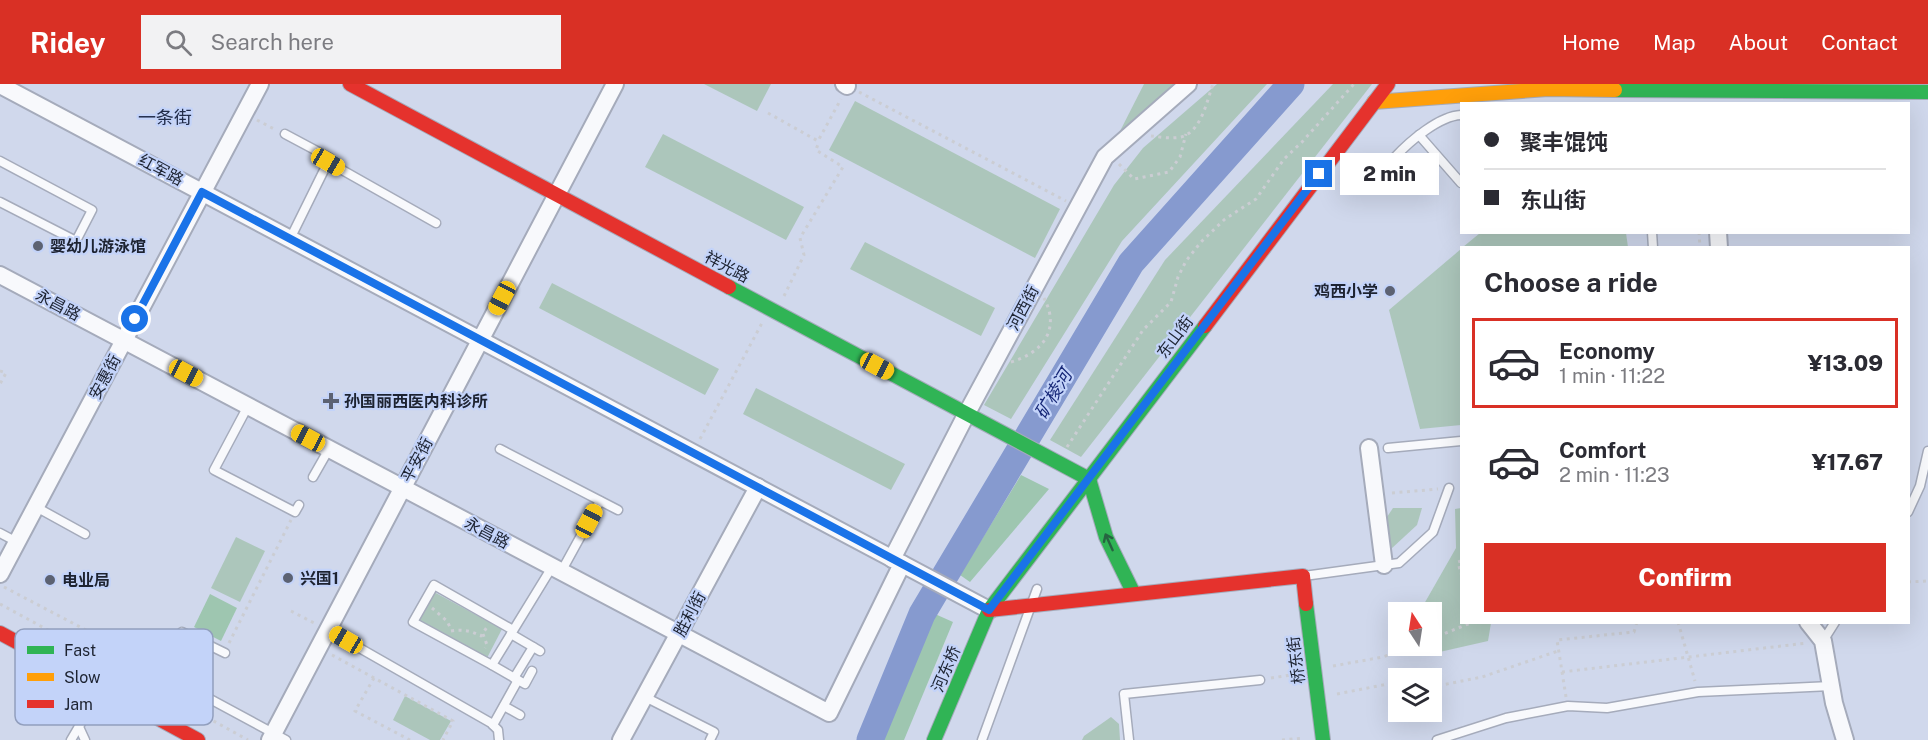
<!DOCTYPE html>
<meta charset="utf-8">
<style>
:root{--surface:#fff;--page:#f2f2f3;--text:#2b2b33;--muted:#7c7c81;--line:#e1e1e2;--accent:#d93025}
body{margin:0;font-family:"Public Sans","Noto Sans SC",sans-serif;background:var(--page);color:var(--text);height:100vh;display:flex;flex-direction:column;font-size:22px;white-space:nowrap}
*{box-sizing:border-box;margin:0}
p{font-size:20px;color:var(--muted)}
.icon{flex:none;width:33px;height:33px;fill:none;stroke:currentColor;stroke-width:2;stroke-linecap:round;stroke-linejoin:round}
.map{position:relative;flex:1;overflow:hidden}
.details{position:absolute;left:1460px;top:162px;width:450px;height:378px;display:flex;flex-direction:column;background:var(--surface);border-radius:0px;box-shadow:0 6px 24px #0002}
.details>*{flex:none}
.banner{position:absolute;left:1460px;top:18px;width:450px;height:132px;border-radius:0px;box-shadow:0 6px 24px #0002;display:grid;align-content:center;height:132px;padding:0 24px;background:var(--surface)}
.needle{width:39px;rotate:348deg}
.fabs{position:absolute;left:1388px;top:518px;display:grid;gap:12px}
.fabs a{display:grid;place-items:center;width:54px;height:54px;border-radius:0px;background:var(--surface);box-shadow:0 6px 24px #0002;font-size:30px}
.end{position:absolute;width:27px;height:27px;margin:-14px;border:8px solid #1a73e8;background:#fff;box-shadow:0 0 0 3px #fff}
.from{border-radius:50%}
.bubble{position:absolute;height:42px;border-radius:0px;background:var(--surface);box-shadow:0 6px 24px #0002;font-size:20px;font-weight:800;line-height:42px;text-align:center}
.car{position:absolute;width:18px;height:36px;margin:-18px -9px;border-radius:8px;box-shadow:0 0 4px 2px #0007;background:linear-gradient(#f5c518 24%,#345 0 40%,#f5c518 0 76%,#345 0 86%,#f5c518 0)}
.banner b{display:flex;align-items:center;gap:21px;height:57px;font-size:22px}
.banner b+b{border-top:2px solid var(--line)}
.banner i{width:15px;height:15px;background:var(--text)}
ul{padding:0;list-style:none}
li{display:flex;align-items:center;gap:18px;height:90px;margin:0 12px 9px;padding:0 12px;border:3px solid transparent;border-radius:0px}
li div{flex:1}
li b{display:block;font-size:22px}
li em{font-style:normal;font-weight:800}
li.selected{border-color:var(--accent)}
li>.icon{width:54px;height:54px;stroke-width:1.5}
h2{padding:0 24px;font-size:27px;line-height:72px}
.button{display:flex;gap:12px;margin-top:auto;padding:12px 24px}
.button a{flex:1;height:69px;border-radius:0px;background:var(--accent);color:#fff;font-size:24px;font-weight:800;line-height:69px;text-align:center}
header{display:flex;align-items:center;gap:36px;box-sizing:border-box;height:84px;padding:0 30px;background:var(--accent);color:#fff}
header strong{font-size:28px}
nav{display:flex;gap:33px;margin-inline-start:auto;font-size:21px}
.search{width:420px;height:54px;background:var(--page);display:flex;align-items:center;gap:15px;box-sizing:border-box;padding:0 21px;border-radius:0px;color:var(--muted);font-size:22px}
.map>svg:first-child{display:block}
.green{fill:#acc6bb}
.forest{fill:#9ec6b0}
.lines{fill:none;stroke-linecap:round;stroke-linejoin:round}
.river{stroke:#869acf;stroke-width:27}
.lane-casing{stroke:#a5abbb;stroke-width:11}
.street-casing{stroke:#a5abbb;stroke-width:20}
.fast-casing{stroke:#a5abbb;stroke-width:16}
.slow-casing{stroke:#a5abbb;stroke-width:16}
.jam-casing{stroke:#a5abbb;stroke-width:16}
.path{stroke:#cbcdd3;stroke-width:3;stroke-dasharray:3 4.5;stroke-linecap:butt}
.lane{stroke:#f8f9fc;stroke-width:8}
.street{stroke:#f8f9fc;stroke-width:16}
.fast{stroke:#30b455;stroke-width:14}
.slow{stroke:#ff9f0a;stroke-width:14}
.jam{stroke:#e5322d;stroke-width:14}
.oneway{stroke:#266441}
.route{stroke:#1a73e8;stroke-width:8}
.poi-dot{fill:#5c6272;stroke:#c3d3f9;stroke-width:2}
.labels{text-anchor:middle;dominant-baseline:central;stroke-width:4.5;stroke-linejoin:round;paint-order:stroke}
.street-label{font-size:16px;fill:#1d2331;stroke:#c3d3f9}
.poi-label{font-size:16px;font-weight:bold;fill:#1d2331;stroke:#c3d3f9;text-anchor:start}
.neighbourhood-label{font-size:18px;fill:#202b48;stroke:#c3d3f9}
.water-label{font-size:18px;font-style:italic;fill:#162777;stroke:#c3d3f9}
.key{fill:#c3d3f9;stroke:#919ebd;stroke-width:1.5}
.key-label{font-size:16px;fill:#1d2331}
</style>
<header>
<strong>Ridey</strong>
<div class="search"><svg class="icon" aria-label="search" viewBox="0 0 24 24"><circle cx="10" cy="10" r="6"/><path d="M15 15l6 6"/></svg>Search here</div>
<nav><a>Home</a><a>Map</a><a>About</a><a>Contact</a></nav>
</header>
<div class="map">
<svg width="1928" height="656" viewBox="0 0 1928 656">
<rect width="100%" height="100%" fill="#d0d8ec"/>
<g class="green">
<polygon points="704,0 771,0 757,27"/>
<polygon points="1144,0 1180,0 1117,53"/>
<polygon points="1217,0 1267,0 1122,157 1011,335 984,321 1114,101 1143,64"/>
<polygon points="1333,0 1372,0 1081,373 1050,356 1165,176"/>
<polygon points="855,17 1060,125 1035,174 829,66"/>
<polygon points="663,50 804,123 786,156 645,83"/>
<polygon points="1480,149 1626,149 1628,163 1463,163"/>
<polygon points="865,158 995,224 981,252 850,185"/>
<polygon points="1461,165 1461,341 1420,345 1389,226"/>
<polygon points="552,199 719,285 705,311 539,224"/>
<polygon points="756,304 905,380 891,406 743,330"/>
<polygon points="1393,424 1422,424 1417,441 1391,465 1385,436"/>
<polygon points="1461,424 1461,538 1491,539 1488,557 1422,572 1419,561 1431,561 1431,528 1409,527 1424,520 1456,464 1455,425"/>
<polygon points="236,453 265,467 240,518 211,504"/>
<polygon points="434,508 502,545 487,574 418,537"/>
<polygon points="405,612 451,637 440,656 430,656 393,636"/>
<polygon points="1111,633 1119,640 1120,656 1082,656 1084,652"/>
</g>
<g class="forest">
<polygon points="1021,391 1049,405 970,498 960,491"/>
<polygon points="210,510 237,524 221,557 194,543"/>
<polygon points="935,530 953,538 904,656 883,656"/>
</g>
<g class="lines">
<polyline class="river" points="870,656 922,530 1131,179 1291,0"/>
<defs>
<g id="lane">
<polyline points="285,50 330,74 290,155"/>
<polyline points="1419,51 1461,99"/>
<path d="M1395,73C1410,57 1439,32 1461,31"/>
<polyline points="0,77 92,126 76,157 0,118"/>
<polyline points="328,78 436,139"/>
<polyline points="1652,148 1653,164"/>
<polyline points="248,322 214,386 295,428 299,421"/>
<polyline points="1388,364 1461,357"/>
<polyline points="500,365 618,426"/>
<polyline points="313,393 329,365"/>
<polyline points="36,423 85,450"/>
<polyline points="1908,428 1920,402 1928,367"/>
<polyline points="0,449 17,458"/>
<polyline points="561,488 600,417"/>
<polyline points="1304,492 1399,479 1433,448 1449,404"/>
<polyline points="328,546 491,639 498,646 499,656"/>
<polyline points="513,546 434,501 413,538 492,581 552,483"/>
<polyline points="511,550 540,567"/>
<polyline points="1823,557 1835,538"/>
<polyline points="492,581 518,596 493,641"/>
<polyline points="160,588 286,656"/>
<polyline points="514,594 533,563"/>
<polyline points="518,596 525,600 532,587"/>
<polyline points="645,613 714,648 710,656"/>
<polyline points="141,622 182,548 225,569"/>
<polyline points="504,622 520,631"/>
<polyline points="79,643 85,656"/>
<polyline points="71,656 101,605"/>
<polyline points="982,656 1037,505"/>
<polyline points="1129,656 1124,610 1260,596"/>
<polyline points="1437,656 1506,634 1568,622 1607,624 1698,608 1831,602"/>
</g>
<g id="street">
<polyline points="844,0 847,2"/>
<polyline points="0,1 989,526"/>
<polyline points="1718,148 1719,164"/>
<polyline points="0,191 829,629 902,480"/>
<polyline points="1369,364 1384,481"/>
<polyline points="892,475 967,329 1105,73 1188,0"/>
<polyline points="0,490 260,0"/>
<polyline points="1808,538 1823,557 1834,619 1845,656"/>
<polyline points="270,656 615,0"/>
<polyline points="621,656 758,403"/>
</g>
<g id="fast">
<polyline points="1615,6 1928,8"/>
<polyline points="729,203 1089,395 1106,453 1134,510"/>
<polyline points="1306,520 1323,656"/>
<polyline points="934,656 989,526 1205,242"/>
</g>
<polyline id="slow" points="1374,18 1548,5 1615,6"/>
<g id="jam">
<polyline points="350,0 729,203"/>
<polyline points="1205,242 1388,0"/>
<polyline points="989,526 1303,492 1306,520"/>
<polyline points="0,549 198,656"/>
</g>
</defs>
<use href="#lane" class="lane-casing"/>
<use href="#street" class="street-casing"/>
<use href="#fast" class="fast-casing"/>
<use href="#slow" class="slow-casing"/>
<use href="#jam" class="jam-casing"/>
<g class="path">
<polyline points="859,8 1066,117"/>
<polyline points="768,29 818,57 841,15"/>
<polyline points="257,36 276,46"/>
<path d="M1151,52C1160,53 1171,55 1181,53C1201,48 1207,17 1213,0"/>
<polyline points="1119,80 1134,95 1169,88 1180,73 1186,50"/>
<polyline points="1699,148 1700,164"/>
<polyline points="784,212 804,171 800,154 843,83 816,66 819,57"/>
<path d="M1011,278C1042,269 1061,246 1044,214"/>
<polyline points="0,287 6,289 0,300"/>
<polyline points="700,355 762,239"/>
<polyline points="1067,363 1143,246 1171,218 1178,193 1186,177 1201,158 1225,135 1256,115 1284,75 1302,58 1354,0"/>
<polyline points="1392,409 1438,405"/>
<polyline points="1461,477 1458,478 1461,490"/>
<polyline points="1908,498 1928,497"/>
<polyline points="4,503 143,576 147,589"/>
<polyline points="0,520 142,597"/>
<polyline points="432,524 447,537 451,545"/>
<polyline points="291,527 316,540"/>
<polyline points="1678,538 1695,597"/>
<path d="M451,547C463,545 471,547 481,552L487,543"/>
<polyline points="483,550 487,561 485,564"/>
<polyline points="1431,555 1473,538"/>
<polyline points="229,559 291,436"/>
<polyline points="332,571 453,637 443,656"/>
<polyline points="1333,582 1383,573 1415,561"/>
<polyline points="1562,588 1807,559"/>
<polyline points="374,594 355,627 410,656"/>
<polyline points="1271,594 1297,590"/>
<polyline points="1431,602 1437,602 1482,593 1558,567"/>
<polyline points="161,608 248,656"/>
<polyline points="1337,610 1398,598"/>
<polyline points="1566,613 1557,556 1634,548 1637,538"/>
<polyline points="1282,656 1304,654"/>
</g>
<use href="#lane" class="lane"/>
<use href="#street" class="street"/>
<use href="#fast" class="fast"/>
<use href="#slow" class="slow"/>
<use href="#jam" class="jam"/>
</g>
<defs><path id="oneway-shaft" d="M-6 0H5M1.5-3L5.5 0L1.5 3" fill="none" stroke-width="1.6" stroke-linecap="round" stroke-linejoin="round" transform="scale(1.5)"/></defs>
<use class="oneway" href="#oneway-shaft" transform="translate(1109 458) rotate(-114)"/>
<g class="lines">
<polyline class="route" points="135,235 202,108 989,526 1319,90"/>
</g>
<g class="poi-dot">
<circle cx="38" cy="162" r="6"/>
<circle cx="1390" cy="207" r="6"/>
<path d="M328 308h6v6h6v6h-6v6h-6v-6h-6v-6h6z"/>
<circle cx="288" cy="494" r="6"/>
<circle cx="50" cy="496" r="6"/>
</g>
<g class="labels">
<g class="street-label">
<text transform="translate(161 86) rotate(28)">红军路</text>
<text transform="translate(727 183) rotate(28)">祥光路</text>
<text transform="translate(58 221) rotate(28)">永昌路</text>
<text transform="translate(1023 224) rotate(-62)">河西街</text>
<text transform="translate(1175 253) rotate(-53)">东山街</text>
<text transform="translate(105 293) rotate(-62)">安惠街</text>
<text transform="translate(417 376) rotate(-62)">平安街</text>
<text transform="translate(487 449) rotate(28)">永昌路</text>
<text transform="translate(690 530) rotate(-62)">胜利街</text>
<text transform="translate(1296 576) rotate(-97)">桥东街</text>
<text transform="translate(946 585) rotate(-67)">河东桥</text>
</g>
<g class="poi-label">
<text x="50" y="162">婴幼儿游泳馆</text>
<text x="1378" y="207" text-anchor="end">鸡西小学</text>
<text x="344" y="317">孙国丽西医内科诊所</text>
<text x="300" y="494">兴国1</text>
<text x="62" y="496">电业局</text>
</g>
<g class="neighbourhood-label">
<text x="165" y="33">一条街</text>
</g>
<g class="water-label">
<text transform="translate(1053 310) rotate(-59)">矿棱河</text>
</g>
</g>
<rect x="15" y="545" width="198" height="96" rx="9" class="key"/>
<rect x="27" y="562" width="27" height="8" fill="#30b455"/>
<rect x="27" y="589" width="27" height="8" fill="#ff9f0a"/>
<rect x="27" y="616" width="27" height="8" fill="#e5322d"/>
<g class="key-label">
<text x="64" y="572">Fast</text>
<text x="64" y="599">Slow</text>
<text x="64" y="626">Jam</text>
</g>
</svg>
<div class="fabs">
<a><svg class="needle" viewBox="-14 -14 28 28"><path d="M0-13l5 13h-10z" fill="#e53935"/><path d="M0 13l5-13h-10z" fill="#7c7c81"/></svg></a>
<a><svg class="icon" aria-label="layers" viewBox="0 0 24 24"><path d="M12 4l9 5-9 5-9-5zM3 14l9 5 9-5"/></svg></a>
</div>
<i class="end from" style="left:135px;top:235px"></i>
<i class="end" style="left:1319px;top:90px"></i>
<div class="bubble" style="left:1340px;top:69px;width:99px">2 min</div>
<i class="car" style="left:328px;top:78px;rotate:120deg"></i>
<i class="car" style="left:502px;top:214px;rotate:208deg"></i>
<i class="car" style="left:877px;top:282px;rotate:118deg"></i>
<i class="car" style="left:186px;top:289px;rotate:118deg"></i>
<i class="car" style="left:308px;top:354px;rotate:298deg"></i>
<i class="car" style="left:589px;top:437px;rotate:28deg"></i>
<i class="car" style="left:346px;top:556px;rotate:300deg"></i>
<div class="banner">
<b><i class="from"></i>聚丰馄饨</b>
<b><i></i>东山街</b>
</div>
<section class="details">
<h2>Choose a ride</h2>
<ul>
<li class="selected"><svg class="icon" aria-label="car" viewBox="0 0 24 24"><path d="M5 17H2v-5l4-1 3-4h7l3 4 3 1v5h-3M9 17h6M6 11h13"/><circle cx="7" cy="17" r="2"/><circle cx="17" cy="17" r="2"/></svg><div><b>Economy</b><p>1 min · 11:22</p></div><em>¥13.09</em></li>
<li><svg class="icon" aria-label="car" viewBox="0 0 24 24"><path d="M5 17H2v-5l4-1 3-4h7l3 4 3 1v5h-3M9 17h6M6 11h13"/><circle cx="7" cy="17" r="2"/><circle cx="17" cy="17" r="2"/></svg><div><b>Comfort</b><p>2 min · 11:23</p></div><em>¥17.67</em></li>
</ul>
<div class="button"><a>Confirm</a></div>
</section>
</div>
